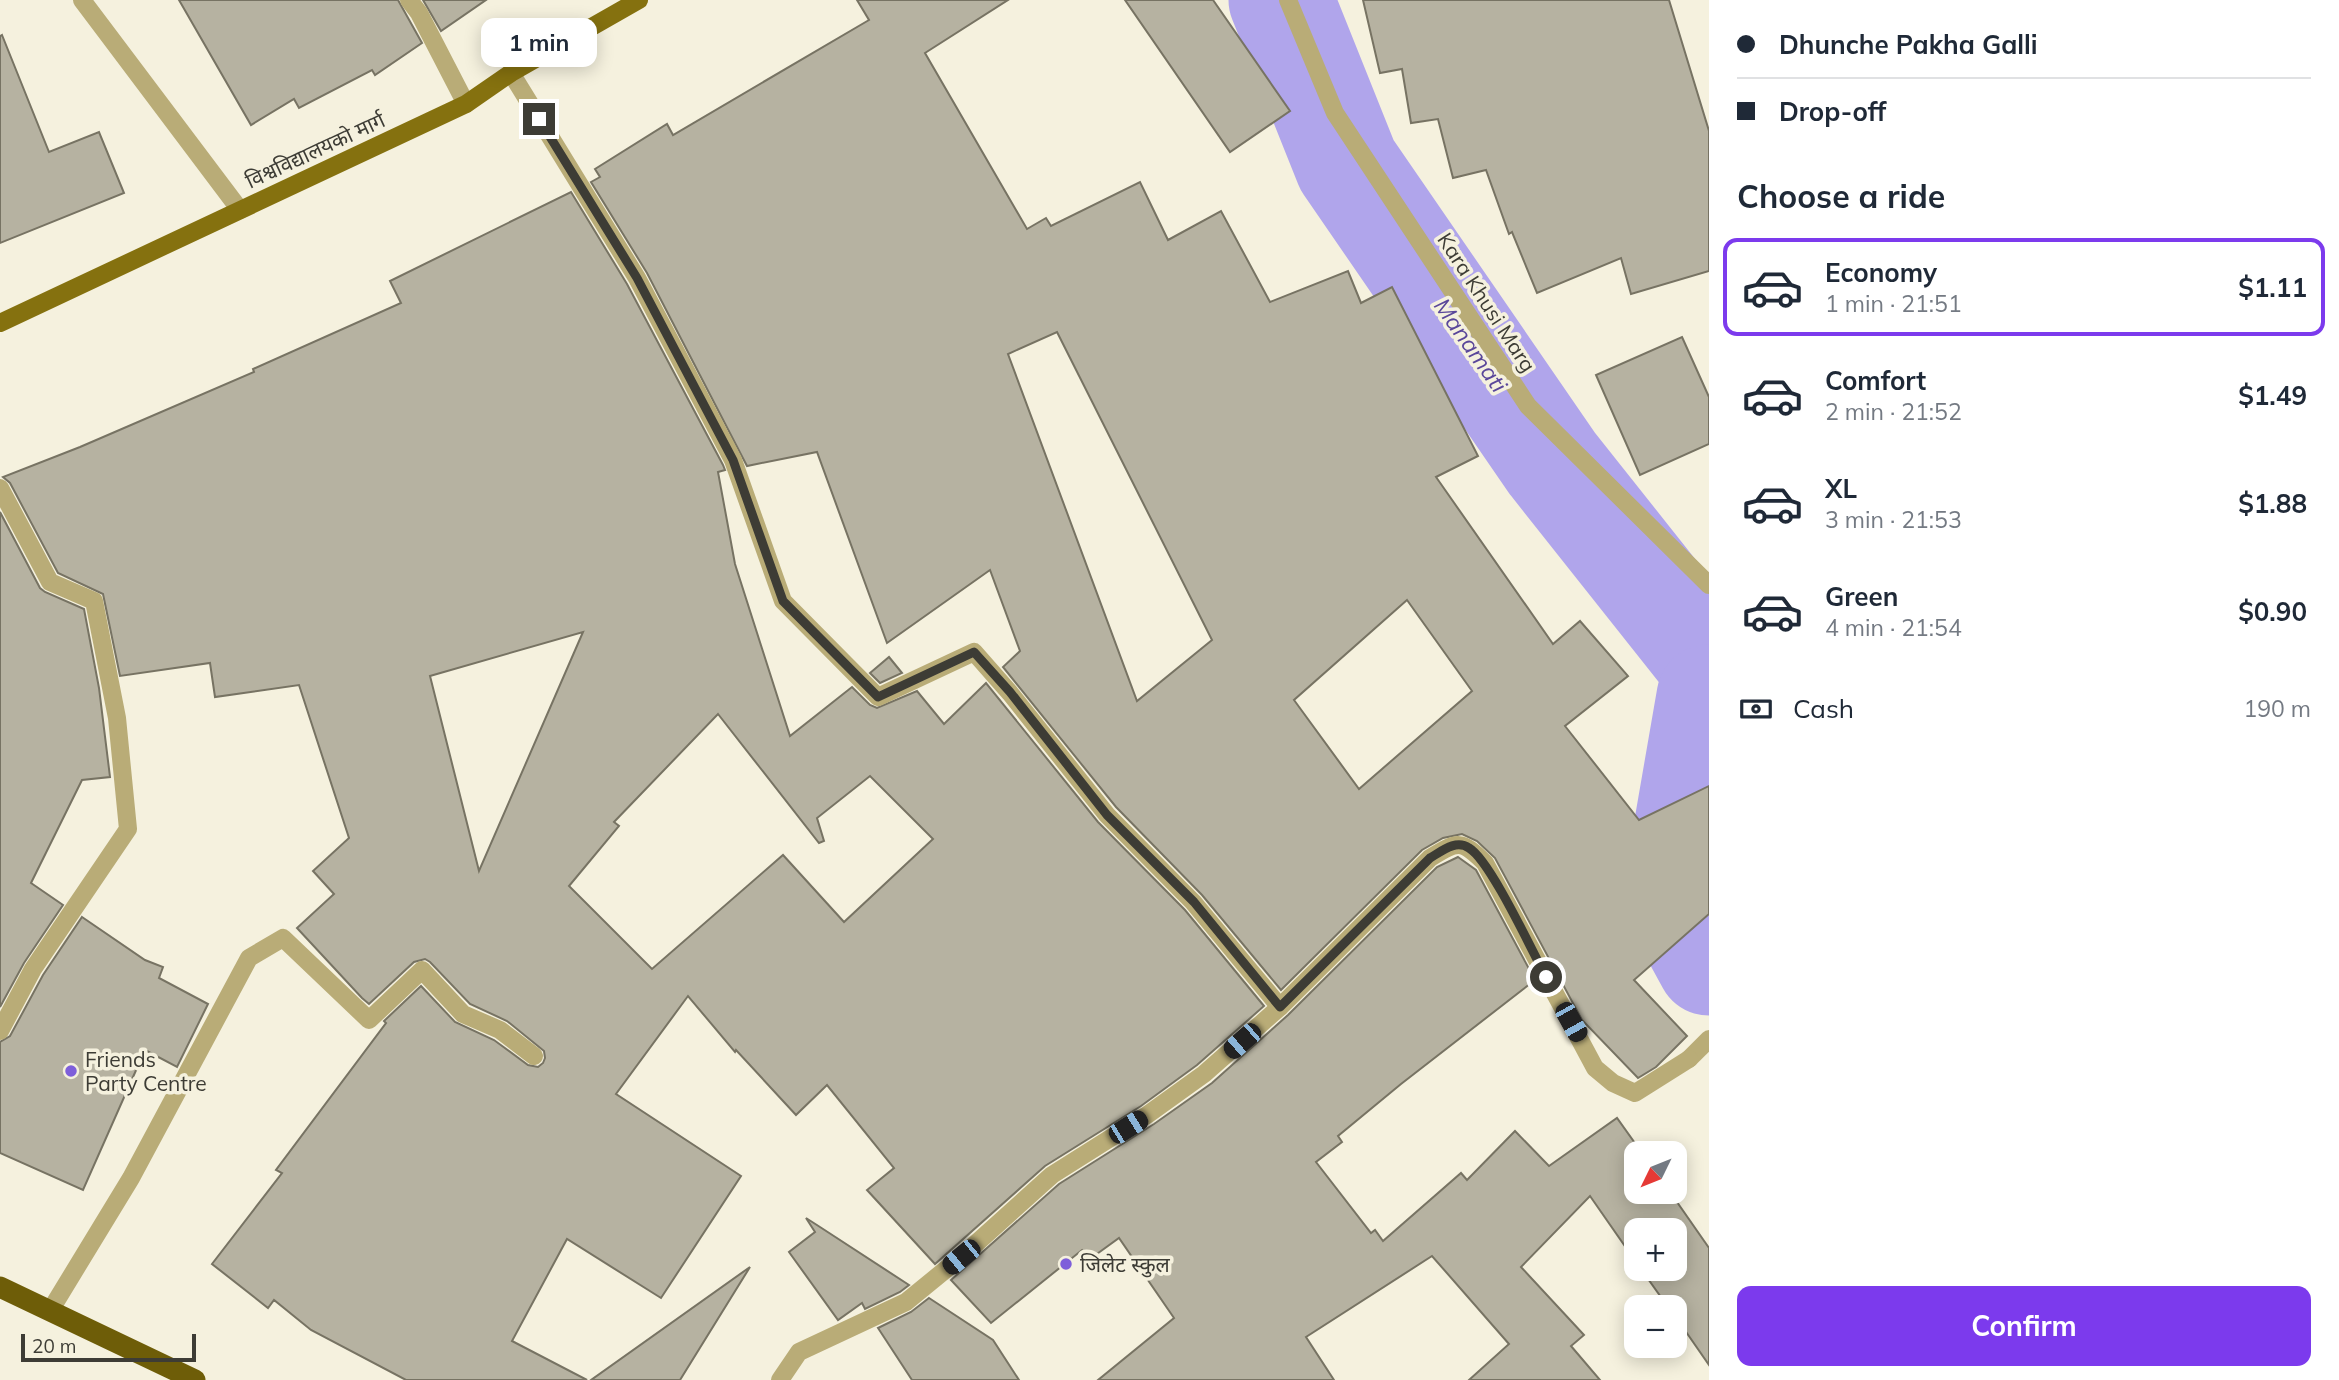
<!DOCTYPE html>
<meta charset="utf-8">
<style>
:root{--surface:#fff;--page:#f6f6f7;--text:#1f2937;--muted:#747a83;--line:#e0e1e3;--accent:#7c3aed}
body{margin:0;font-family:Mulish,"Noto Sans Devanagari",sans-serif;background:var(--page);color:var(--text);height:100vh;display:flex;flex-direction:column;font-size:26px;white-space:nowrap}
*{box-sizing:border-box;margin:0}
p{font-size:23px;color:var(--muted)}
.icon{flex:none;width:38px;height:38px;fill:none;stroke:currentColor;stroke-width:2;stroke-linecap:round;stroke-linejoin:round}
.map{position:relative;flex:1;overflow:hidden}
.sheet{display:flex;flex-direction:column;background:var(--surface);width:630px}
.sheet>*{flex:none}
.hud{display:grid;align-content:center;height:154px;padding:0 28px;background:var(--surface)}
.needle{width:46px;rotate:227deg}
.fabs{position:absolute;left:1624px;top:1141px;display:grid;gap:14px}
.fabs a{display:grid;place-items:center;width:63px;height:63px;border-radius:14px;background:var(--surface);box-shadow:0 4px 18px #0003;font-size:35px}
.scale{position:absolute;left:21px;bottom:18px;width:175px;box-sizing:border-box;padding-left:7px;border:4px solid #3d3c35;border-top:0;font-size:19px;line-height:24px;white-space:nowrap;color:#3d3c35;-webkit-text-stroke:5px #f5f1de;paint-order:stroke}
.end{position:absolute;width:32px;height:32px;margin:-16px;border:9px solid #3d3c35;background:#fff;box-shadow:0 0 0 4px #fff}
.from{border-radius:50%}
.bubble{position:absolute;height:49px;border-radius:14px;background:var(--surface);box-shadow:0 4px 18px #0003;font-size:23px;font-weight:700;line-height:49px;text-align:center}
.car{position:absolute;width:21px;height:42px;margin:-21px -10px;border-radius:9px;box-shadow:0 0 5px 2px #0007;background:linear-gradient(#222 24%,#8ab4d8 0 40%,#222 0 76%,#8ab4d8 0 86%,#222 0)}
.hud b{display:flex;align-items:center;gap:24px;height:66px;font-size:26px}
.hud b+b{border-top:2px solid var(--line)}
.hud i{width:18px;height:18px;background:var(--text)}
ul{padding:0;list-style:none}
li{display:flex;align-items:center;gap:21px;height:98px;margin:0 14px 10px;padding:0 14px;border:4px solid transparent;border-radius:14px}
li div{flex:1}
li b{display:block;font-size:26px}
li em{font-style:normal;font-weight:700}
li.active{border-color:var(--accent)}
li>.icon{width:63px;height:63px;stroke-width:1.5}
h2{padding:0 28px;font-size:32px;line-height:84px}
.pay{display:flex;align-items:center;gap:18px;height:77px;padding:0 28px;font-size:26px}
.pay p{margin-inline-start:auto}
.action{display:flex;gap:14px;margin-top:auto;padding:14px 28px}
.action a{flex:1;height:80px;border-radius:14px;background:var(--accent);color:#fff;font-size:28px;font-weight:700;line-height:80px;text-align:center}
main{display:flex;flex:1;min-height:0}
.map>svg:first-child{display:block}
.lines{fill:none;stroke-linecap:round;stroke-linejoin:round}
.river{stroke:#b0a5eb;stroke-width:105}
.building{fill:#b6b2a1;stroke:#777363;stroke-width:2;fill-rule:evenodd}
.lane{stroke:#b9ac77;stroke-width:18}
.street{stroke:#b9ac77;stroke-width:18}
.primary{stroke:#85710f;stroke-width:18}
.highway{stroke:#6e5d08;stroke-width:21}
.route{stroke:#3d3c35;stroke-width:9}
.poi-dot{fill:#7e5fda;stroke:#f5f1de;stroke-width:2.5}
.labels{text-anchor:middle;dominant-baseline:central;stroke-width:7;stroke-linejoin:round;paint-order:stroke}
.street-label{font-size:21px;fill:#3d3c35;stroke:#f5f1de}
.poi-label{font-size:21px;fill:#3d3c35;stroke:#f5f1de;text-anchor:start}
.water-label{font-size:23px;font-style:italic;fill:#5a479a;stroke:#f5f1de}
</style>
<main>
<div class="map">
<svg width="1709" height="1380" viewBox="0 0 1709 1380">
<rect width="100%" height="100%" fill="#f5f1de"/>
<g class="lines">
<g class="river">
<polyline points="1281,0 1347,165 1552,463 1709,661"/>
<polyline points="1709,697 1674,899 1709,963"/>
</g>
</g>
<g class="building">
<polygon points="179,0 398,0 422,43 375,75 372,70 299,108 294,99 251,125"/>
<polygon points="423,0 486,0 441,31"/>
<path d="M857,0H1008L925,53L1027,229L1046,218L1051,226L1140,182L1168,240L1221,211L1270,302L1348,271L1361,303L1392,287L1478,456L1436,477L1553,644L1580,621L1628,676L1565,726L1639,820L1709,786V914L1634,980L1687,1036L1656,1067L1638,1078L1582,1020L1495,858L1477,841L1462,834L1443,838L1422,850L1281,990L1202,895L1116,807L1003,667L1020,651L990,570L887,643L817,452L747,466L647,273L591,182L600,177L595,169L667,124L673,135L869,20ZM1057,332L1212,640L1137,701L1008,354ZM1407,600L1472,691L1359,789L1294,700Z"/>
<polygon points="1125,0 1213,0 1290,111 1230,152"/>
<polygon points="1363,0 1669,0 1709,131 1709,271 1631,294 1621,258 1537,293 1512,232 1509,234 1486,170 1453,178 1438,119 1411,123 1402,69 1380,73"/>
<polygon points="2,35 49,152 99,132 124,193 0,243 0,36"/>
<path d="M571,192L627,284L723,465L725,470L718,472L735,564L790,736L852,687L870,705L877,708L917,691L944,724L986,683L1098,822L1185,910L1264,1006L1197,1065L1141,1106L1045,1166L935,1264L867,1190L894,1168L827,1085L796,1115L736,1050L735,1052L688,996L616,1094L741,1176L661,1298L567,1239L512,1341L587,1380H406L311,1330L274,1300L268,1308L212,1264L282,1173L276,1170L386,1023L384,1021L421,986L455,1022L494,1040L528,1065L538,1067L543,1063L545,1058L544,1051L507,1021L470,1004L430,962L425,959L414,962L369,1004L362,998L297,928L334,894L313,871L349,838L299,685L215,697L210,663L120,676L103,594L58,573L10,483L3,477L80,447L254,372L253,369L401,303L390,281ZM583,632L479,871L430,676ZM718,714L819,843L824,841L817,818L870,776L933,839L844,922L783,855L652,969L569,886L619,826L614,822Z"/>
<polygon points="1682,337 1709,397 1709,444 1640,475 1596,375"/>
<polygon points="0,512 40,588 45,592 84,609 99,688 110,777 82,780 31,883 63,905 24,963 0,1007"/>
<polygon points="889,657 902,673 880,683 870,673"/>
<polygon points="1458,857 1476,870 1535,980 1401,1084 1338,1136 1342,1142 1316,1162 1371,1233 1375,1230 1383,1241 1461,1173 1467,1180 1515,1131 1549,1166 1617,1118 1642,1153 1636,1153 1636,1192 1670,1192 1709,1248 1709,1365 1675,1316 1675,1307 1668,1307 1641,1269 1675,1269 1675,1230 1636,1230 1636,1262 1590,1196 1521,1267 1584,1335 1571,1346 1600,1380 1469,1380 1509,1344 1432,1256 1306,1337 1334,1380 1098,1380 1174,1318 1119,1238 1090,1259 1082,1250 991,1323 951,1280 1059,1184 1154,1124 1212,1083 1288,1015 1437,867"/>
<polygon points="82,917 145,960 163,967 159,978 208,1004 177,1067 145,1050 83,1190 0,1153 0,1042 10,1036 43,975"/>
<polygon points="806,1218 820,1227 909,1285 900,1292 865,1309 862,1303 838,1320 789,1252 815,1232"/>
<polygon points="750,1267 680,1380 591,1380"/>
<polygon points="929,1298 993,1340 1019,1380 912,1380 878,1328 911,1312"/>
</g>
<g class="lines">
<g class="lane">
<polyline points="1288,0 1335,113 1528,406 1709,585"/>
<polyline points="511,73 637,278 733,460 783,601 878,697 974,652 1010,693 1107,815 1193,902 1280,1007"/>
<polyline points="0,488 50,582 94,601 117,718 128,829 33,969 0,1031"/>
<polyline points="1689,1059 1709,1039"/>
</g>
<g class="street">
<polyline points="82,0 240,210"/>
<polyline points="409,0 419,13 466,104"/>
<polyline points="50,1311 131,1178 249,958 283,938 369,1020 422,970 463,1014 500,1030 534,1056"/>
<path d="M780,1380L799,1352L906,1302L961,1257L1052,1175L1147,1115L1204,1074L1280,1007L1430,858C1458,841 1461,839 1485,863L1595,1068L1613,1083L1635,1093L1689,1059"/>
</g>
<polyline class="primary" points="0,323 466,104 511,73 639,0"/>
<polyline class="highway" points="0,1287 195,1380"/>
</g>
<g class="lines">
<path class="route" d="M539,119L637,278L733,460L783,601L878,697L974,652L1010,692L1107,815L1194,902L1280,1007L1430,858C1442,851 1456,839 1469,848C1490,860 1532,951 1546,977"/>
</g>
<g class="poi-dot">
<circle cx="71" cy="1071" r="7"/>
<circle cx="1066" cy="1264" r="7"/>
</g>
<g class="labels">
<g class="street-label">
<text transform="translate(315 150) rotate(-25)">विश्वविद्यालयको मार्ग</text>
<text transform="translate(1487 302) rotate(57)">Kara Khusi Marg</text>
</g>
<g class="poi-label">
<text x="85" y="1059">Friends<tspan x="85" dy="24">Party Centre</tspan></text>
<text x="1080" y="1264">जिलेट स्कुल</text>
</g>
<g class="water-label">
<text transform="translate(1471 345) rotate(55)">Manamati</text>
</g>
</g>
</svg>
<div class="fabs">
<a><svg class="needle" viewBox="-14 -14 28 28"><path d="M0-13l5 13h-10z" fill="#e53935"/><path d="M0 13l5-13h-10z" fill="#747a83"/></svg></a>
<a>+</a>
<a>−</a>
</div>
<div class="scale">20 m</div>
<i class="end from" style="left:1546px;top:977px"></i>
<i class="end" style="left:539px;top:119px"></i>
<div class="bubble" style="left:481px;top:18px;width:116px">1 min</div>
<i class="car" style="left:1571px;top:1022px;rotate:151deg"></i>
<i class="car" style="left:1242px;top:1041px;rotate:229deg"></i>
<i class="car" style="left:1128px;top:1127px;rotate:58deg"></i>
<i class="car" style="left:961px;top:1257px;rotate:231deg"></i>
</div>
<section class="sheet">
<div class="hud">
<b><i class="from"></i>Dhunche Pakha Galli</b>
<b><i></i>Drop-off</b>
</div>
<h2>Choose a ride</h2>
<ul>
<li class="active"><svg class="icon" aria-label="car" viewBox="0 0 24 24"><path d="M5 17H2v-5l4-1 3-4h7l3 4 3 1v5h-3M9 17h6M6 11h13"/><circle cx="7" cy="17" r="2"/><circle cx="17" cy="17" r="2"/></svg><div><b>Economy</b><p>1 min · 21:51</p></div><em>$1.11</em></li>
<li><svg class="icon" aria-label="car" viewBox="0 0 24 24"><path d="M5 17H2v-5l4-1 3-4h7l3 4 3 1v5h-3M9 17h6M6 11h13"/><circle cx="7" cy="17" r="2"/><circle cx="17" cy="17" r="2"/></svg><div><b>Comfort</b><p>2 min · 21:52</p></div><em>$1.49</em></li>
<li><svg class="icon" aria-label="car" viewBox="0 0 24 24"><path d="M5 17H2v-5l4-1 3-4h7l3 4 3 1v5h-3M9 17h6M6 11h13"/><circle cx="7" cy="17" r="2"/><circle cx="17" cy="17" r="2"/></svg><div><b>XL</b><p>3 min · 21:53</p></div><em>$1.88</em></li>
<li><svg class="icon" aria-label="car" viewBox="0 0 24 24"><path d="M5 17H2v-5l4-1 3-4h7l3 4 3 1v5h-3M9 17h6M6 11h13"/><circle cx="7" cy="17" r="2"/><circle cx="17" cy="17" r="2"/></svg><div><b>Green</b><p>4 min · 21:54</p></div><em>$0.90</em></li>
</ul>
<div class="pay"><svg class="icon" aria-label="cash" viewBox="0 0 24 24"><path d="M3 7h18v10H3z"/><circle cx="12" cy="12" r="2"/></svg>Cash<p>190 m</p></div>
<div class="action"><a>Confirm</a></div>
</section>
</main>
